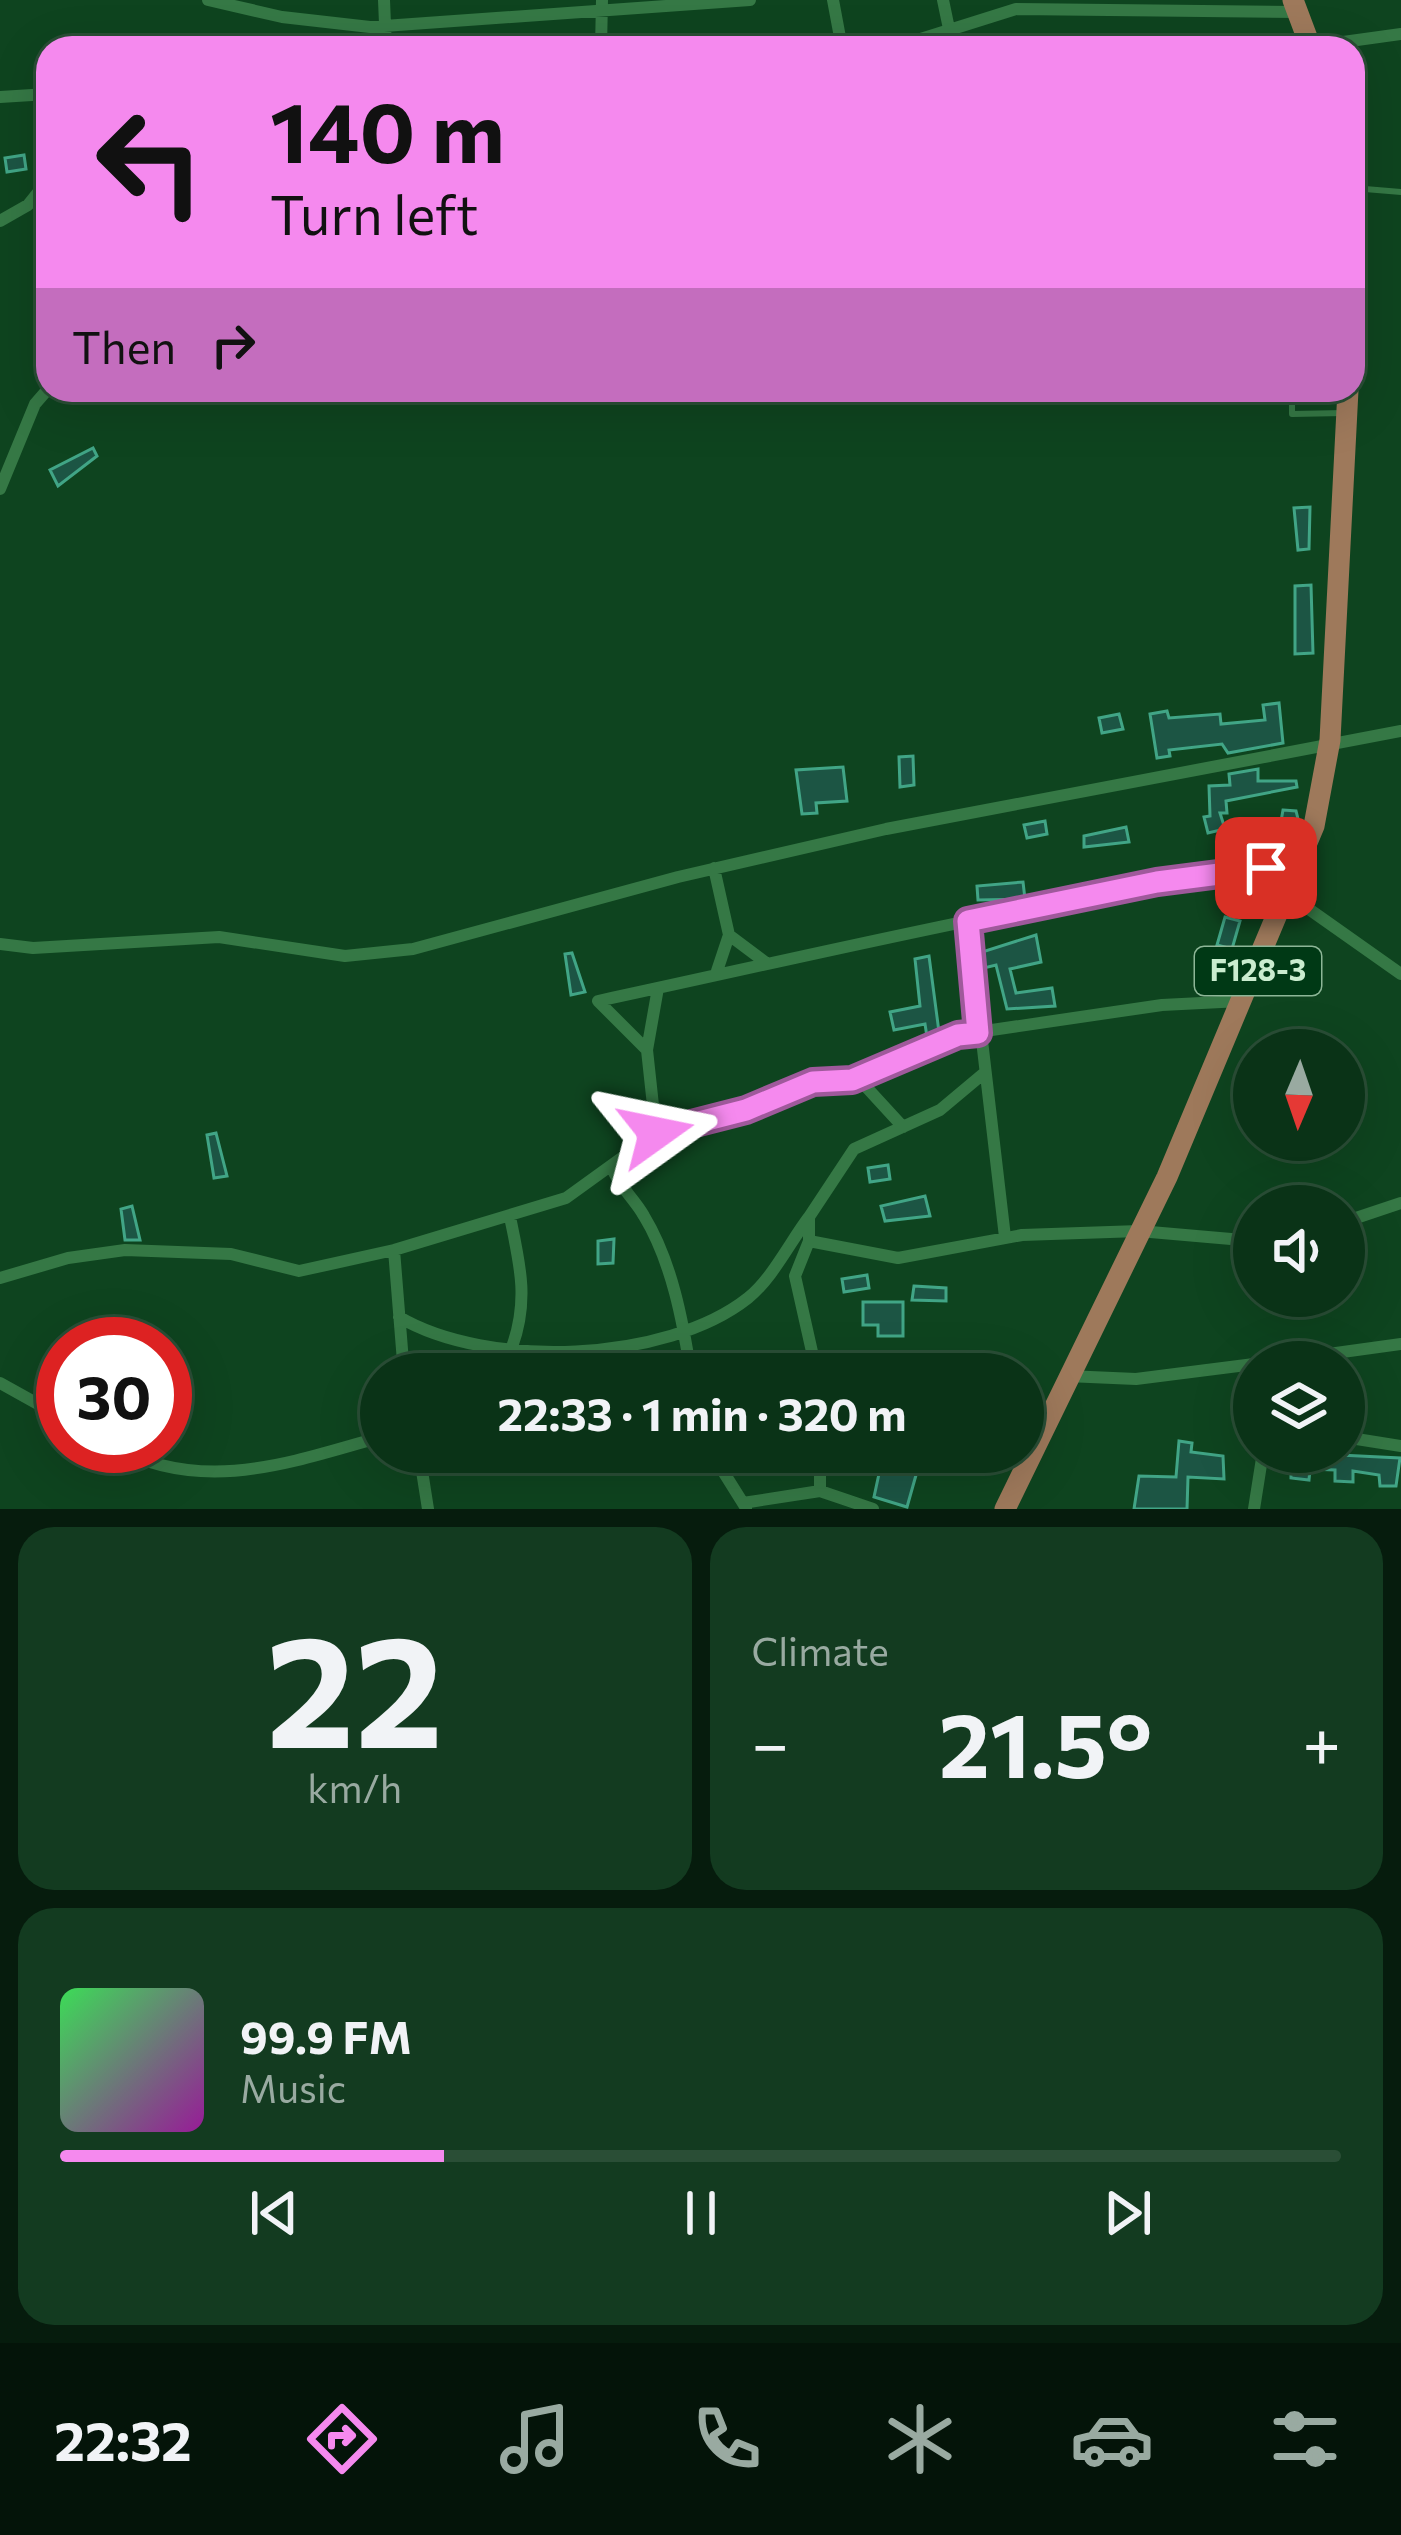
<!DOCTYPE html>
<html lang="en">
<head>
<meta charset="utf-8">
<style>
	:root { --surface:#0a3317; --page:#133b20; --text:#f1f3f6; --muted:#99aaa1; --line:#2a4e36; --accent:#f589ee }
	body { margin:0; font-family:Commissioner,sans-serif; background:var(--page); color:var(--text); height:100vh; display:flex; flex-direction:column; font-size:45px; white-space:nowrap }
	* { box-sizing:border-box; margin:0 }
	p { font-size:39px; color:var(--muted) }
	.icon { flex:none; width:66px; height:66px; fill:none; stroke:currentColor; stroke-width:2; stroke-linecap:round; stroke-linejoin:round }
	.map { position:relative; height:1509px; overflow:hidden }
	.drawer { display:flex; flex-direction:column; gap:18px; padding:18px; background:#061c0d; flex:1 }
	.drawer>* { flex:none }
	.banner { position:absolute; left:36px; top:36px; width:1329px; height:366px; border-radius:36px; box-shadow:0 12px 48px #0002,0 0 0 3px var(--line); background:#f589ee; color:#111; overflow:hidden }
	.needle { width:78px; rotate:182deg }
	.buttons { position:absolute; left:1233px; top:1029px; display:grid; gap:24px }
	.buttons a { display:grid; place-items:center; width:132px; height:132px; border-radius:50%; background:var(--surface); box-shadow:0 12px 48px #0002,0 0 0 3px var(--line); font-size:60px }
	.speed { position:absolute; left:36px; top:1317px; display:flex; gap:24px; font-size:60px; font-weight:700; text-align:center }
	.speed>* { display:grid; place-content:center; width:156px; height:156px; border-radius:50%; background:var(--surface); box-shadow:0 12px 48px #0002,0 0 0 3px var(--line); line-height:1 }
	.speed .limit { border:18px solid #d22; background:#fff; color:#111 }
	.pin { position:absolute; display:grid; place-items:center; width:102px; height:102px; color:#fff; margin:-51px; border-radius:24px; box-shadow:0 6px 18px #0006 }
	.me { position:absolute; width:132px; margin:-66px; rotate:78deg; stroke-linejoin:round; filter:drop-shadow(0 0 9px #0008) }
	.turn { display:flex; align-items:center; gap:42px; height:252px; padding:0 36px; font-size:54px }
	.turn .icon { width:156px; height:156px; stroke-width:2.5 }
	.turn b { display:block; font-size:84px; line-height:102px }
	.then { display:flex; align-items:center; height:114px; padding:0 36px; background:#0003; gap:24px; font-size:45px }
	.big { font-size:90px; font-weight:700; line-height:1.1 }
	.drawer .card { flex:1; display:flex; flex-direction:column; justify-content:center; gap:18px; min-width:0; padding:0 42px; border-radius:36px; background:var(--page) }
	.drawer .dial { align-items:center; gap:0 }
	.dial b { font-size:156px; line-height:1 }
	.song { display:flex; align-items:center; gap:36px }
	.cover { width:144px; height:144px; border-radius:18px; background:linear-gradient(135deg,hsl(130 70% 55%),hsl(300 70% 35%)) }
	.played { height:12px; border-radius:6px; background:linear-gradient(90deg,var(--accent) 30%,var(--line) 30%) }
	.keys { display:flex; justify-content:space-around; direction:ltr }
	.heat { display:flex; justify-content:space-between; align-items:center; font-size:66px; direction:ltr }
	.drawer .tiles { flex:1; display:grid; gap:18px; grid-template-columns:1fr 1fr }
	.card:last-child { grid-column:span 2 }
	.trip { position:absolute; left:360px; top:1353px; width:684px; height:120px; border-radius:60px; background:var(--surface); box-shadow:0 12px 48px #0002,0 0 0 3px var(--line); font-weight:700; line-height:120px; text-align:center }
	.tabs { display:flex; height:192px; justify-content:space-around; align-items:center; background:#041409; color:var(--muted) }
	.tabs .icon { width:84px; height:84px }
	.tabs .active { color:var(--accent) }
	.tabs b { font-size:54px; color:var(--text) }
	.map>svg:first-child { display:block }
	.building { fill:#1c5544; stroke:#41a586; stroke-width:3 }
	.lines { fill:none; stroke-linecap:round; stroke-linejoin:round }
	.service { stroke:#357845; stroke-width:6 }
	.minor { stroke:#357845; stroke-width:12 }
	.primary { stroke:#9e795b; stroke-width:21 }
	.route-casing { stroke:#9f599b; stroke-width:30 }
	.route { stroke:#f589ee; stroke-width:21 }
	.labels { text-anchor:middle; stroke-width:12; stroke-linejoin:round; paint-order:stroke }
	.shield { fill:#003915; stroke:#8db697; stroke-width:3 }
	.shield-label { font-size:30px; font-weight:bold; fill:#caeccf }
</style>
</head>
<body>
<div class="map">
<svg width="1401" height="1509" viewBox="0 0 1401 1509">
	<rect width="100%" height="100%" fill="#0e441f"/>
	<path class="building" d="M24,155L26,169L7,172L5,158Z
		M93,448L97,456L58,486L50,470Z
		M1310,507L1309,549L1298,550L1294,508Z
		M1311,585L1313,653L1295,654V586Z
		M1279,703L1283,743L1228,753L1222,744L1169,750L1170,756L1157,758L1150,714L1167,711L1169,718L1220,714L1221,724L1265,720L1263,705Z
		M1119,714L1123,729L1102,733L1099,718Z
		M913,756L914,785L900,787L899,757Z
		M843,767L847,801L816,803L817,813L802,814L796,770Z
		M1258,769V781H1296L1297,787L1226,801L1227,813H1220L1225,829L1208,833L1204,817L1210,816L1209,786L1230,785L1229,774Z
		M1283,810L1296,811L1299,823L1290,845L1277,844Z
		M1045,821L1047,834L1027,838L1024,825Z
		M1126,827L1129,842L1084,847V836Z
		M1023,882L1025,899L978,900L977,886Z
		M1225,917L1240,921L1232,949L1217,945Z
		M1036,935L1041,962L1010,969L1016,993L1052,988L1055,1006L1007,1009L996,965L984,968L982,952Z
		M572,953L585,992L571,995L565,954Z
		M929,956L939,1032L927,1037L925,1024L894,1030L890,1012L920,1006L915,959Z
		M216,1133L227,1176L214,1178L207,1135Z
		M888,1165L890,1179L870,1182L868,1168Z
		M925,1196L930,1216L885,1221L881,1206Z
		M132,1206L140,1240H125L121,1209Z
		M614,1239L613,1263L598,1264V1241Z
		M867,1275L869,1288L844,1292L842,1279Z
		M914,1286L946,1288V1301L912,1300Z
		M863,1302H903V1336H878V1325H863Z
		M899,1357V1374H827L826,1365Z
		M1179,1441L1192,1443L1191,1452L1223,1456L1224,1479L1188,1477L1187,1509H1134L1139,1476L1176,1477Z
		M1278,1452L1400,1458L1396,1486H1380L1379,1475L1353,1471V1482L1335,1481V1470L1310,1469L1309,1480L1291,1478V1468L1277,1466Z
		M882,1460L918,1468L907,1507L874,1497Z"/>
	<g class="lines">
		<path class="service" d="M1353,188L1401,192
			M1292,390V414L1344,413"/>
		<path class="minor" d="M208,0L282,17L370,27L750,0
			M384,0L386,48
			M833,0L842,48
			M943,0L953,48
			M1307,47L1401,34
			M601,48L602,0
			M892,48L1016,9L1298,12
			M0,97L48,94
			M0,221L28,205L48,180
			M0,489L35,404L48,389
			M714,868L729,935L717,971
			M1289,895L1401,974
			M968,921L1005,1237
			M729,935L765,962
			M0,944L33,948L219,937L345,956L413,949L678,877L886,829L1401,731
			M598,1001C831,951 1061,895 1297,864
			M598,1001L647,1050
			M858,1078L903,1127
			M656,1133L647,1050L658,988
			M612,1168C620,1188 634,1198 644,1216C672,1262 683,1322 691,1374
			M510,1217C520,1265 529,1300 512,1347
			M1344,1222L1401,1203
			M809,1241L898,1258L1022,1235L1139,1231L1254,1241
			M394,1250L404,1374
			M0,1278L68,1258L125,1250L231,1254L299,1271L394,1250L566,1198L656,1133L746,1110L813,1082L852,1080L958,1035L1162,1005L1241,1001
			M399,1317C487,1369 666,1363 748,1298C772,1279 790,1242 809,1217
			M1270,1362L1401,1344
			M817,1374L795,1276L809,1241V1217L854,1149L940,1110L983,1074
			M1067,1376L1136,1379L1254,1364
			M0,1383L63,1418
			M1344,1437L1401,1446
			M112,1446C202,1495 289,1463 381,1437
			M419,1452L428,1509
			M711,1452L746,1508
			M820,1452V1491L873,1509
			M743,1503L820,1491
			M1254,1509L1263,1452"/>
		<path class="primary" d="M1293,0L1311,48
			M1005,1509L1167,1177L1314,826L1330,740L1348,390"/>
	</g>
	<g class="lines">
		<defs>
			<path id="route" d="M656,1133L746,1110L813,1082L852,1080L958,1035L978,1033L968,921L1157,882L1266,868"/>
		</defs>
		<use href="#route" class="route-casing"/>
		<use href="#route" class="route"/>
	</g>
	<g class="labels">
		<rect class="shield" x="1195" y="947" width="126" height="48" rx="9"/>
		<g class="shield-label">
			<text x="1258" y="981">F128-3</text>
		</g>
	</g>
</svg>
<div class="buttons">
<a><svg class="needle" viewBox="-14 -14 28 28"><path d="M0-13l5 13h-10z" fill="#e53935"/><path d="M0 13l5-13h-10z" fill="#99aaa1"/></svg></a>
<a><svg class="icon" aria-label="sound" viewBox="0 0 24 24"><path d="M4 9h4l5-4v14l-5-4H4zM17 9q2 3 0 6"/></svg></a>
<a><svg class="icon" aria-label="layers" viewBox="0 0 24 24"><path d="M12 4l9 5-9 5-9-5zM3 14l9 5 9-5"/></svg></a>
</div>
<div class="speed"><div class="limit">30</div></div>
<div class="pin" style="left:1266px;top:868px;background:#d93025"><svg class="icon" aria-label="arrive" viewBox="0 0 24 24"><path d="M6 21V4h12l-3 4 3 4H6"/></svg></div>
<svg class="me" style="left:656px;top:1133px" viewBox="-20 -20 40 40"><path d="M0-17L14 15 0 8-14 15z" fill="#f589ee" stroke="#fff" stroke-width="4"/></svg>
<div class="trip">22:33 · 1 min · 320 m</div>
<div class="banner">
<div class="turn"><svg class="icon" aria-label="left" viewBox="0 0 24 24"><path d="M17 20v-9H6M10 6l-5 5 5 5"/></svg><div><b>140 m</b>Turn left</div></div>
<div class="then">Then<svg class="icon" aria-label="right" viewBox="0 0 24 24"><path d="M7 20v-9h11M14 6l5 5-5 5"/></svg></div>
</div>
</div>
<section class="drawer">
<div class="tiles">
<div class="card dial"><b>22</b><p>km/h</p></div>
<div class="card"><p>Climate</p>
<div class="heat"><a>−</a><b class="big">21.5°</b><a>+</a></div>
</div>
<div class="card">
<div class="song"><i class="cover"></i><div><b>99.9 FM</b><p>Music</p></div></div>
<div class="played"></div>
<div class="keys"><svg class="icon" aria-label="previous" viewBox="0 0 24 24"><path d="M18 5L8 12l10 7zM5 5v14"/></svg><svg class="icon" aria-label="pause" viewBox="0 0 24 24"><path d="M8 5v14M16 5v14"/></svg><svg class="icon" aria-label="next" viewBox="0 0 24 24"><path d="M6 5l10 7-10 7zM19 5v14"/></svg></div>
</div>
</div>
</section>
<nav class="tabs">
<b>22:32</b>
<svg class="icon active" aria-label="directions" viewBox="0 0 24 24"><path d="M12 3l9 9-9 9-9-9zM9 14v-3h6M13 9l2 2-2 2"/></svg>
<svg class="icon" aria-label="music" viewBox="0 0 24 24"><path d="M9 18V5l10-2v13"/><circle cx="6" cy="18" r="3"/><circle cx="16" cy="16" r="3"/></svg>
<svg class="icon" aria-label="phone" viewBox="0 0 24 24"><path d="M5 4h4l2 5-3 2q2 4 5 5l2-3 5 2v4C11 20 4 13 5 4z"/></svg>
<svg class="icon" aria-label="climate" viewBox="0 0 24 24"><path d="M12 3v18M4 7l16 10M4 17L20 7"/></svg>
<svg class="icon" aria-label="car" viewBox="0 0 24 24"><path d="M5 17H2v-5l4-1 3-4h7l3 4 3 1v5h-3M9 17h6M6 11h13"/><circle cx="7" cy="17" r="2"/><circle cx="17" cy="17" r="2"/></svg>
<svg class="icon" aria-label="filters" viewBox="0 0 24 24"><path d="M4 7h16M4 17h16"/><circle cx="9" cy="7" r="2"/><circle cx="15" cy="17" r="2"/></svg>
</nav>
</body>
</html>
